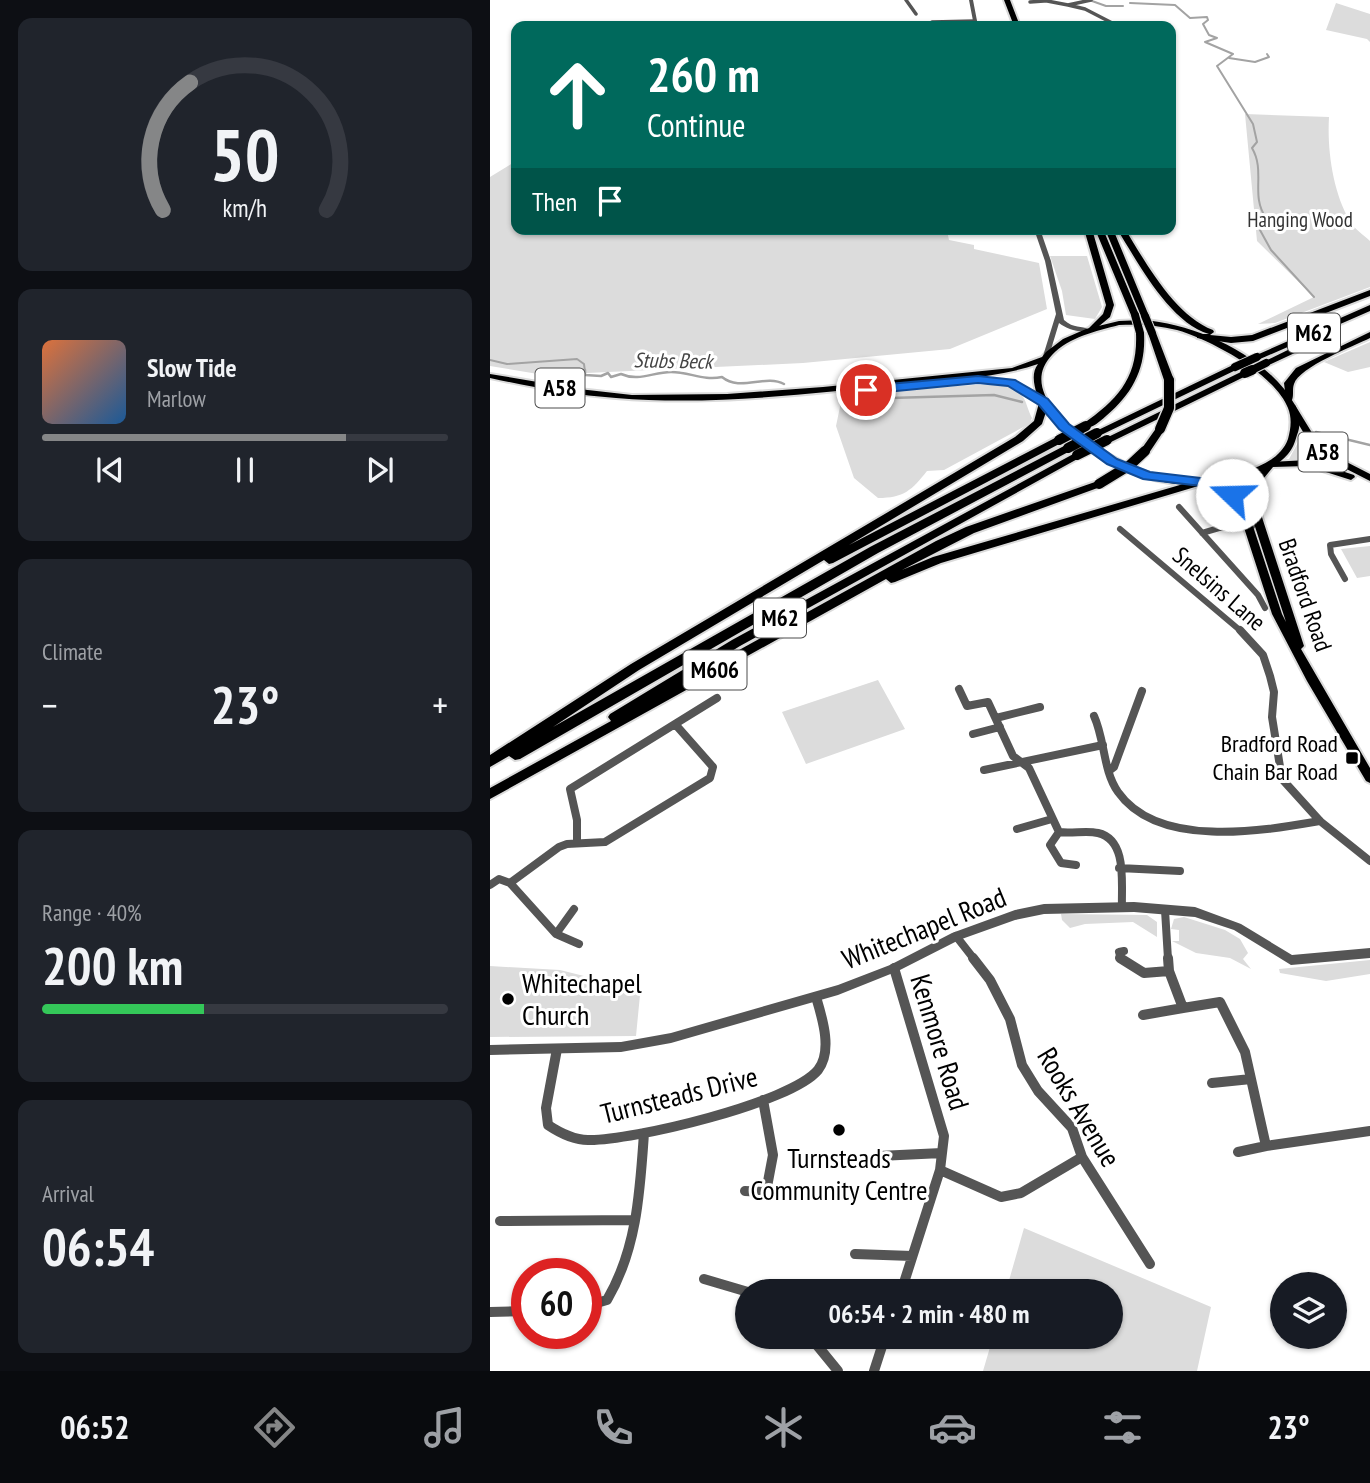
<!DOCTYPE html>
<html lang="en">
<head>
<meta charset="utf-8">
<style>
	:root { --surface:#171b24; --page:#20242c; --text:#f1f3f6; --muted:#9ea1a6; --line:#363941; --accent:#858687 }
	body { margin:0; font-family:"PT Sans Narrow",sans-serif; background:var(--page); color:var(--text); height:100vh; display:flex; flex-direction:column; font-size:26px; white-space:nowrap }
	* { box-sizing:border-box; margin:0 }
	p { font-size:23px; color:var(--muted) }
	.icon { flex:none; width:38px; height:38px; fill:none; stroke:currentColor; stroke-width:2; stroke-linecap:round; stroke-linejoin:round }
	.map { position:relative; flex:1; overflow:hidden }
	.sheet { display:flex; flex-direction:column; gap:18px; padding:18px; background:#0d0f14; width:490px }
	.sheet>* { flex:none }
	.hud { position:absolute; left:21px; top:21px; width:665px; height:214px; border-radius:14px; box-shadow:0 2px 5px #0004; background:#00695c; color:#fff; overflow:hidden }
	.fabs { position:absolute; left:780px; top:1272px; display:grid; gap:14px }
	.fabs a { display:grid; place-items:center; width:77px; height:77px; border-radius:50%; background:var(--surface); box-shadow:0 2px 5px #0004; font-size:35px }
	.speed { position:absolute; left:21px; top:1258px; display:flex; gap:14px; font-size:35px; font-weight:700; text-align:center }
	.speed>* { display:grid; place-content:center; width:91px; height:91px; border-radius:50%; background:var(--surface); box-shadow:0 2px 5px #0004; line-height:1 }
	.speed .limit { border:10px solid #d22; background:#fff; color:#111 }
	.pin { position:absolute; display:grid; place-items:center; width:60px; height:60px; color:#fff; margin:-30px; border:4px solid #fff; border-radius:50%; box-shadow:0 2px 7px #0007 }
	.me { position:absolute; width:77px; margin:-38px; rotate:291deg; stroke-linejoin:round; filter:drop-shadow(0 0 5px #0008) }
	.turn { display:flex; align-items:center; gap:24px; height:147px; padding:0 21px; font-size:32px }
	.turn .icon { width:91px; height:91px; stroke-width:2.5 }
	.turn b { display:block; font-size:49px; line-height:60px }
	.then { display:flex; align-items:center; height:66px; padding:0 21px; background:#0003; gap:14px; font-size:26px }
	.big { font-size:52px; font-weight:700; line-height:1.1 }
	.sheet .widget { flex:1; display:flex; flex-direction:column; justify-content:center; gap:10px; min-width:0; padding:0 24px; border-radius:14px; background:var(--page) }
	.sheet .dial { align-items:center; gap:0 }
	.dial svg { height:182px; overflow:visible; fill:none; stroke:var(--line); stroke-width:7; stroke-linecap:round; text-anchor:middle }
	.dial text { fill:var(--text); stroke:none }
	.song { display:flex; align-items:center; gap:21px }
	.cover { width:84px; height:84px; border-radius:10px; background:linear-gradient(135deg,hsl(20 70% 55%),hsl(210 70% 35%)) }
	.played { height:7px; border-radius:4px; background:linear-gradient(90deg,var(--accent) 75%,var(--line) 75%) }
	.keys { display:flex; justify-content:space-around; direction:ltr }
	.heat { display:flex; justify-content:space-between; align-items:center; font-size:38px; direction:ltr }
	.charge { height:10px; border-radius:5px; background:linear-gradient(90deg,#34c759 40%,var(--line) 0) }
	.trip { position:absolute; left:245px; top:1279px; width:388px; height:70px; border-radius:35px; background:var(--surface); box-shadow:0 2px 5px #0004; font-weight:700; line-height:70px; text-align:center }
	.menu { display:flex; height:112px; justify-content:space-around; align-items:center; background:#090b0e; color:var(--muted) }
	.menu .icon { width:49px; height:49px }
	.menu .on { color:var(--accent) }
	.menu b { font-size:32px; color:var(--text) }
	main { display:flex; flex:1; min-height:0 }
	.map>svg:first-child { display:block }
	.green { fill:#dcdcdc }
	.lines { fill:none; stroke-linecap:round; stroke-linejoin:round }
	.stream-far1 { stroke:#a3a3a3; stroke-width:2 }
	.stream { stroke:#a3a3a3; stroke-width:2.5 }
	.primary-casing { stroke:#dbdbdb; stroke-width:4 }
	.trunk-casing { stroke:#dbdbdb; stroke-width:4 }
	.motorway-casing { stroke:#dbdbdb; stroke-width:4 }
	.minor-far3 { stroke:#555; stroke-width:3.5 }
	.minor-far2 { stroke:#555; stroke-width:6 }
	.minor-far1 { stroke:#555; stroke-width:8 }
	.minor { stroke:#555; stroke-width:10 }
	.tertiary { fill:#555; fill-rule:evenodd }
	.primary { fill:#000; fill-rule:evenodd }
	.trunk { fill:#000; fill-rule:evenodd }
	.motorway { fill:#000; fill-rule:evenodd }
	.motorway-bridge-far1-casing { stroke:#dbdbdb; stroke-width:10; stroke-linecap:butt }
	.motorway-bridge-casing { stroke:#dbdbdb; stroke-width:13; stroke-linecap:butt }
	.motorway-bridge-far1 { stroke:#000; stroke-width:8 }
	.motorway-bridge { stroke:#000; stroke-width:10 }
	.route { fill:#1a73e8; stroke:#114b97; stroke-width:2 }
	.poi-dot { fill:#000; stroke:#fff; stroke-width:2.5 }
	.labels { text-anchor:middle; stroke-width:6; stroke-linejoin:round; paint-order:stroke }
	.far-park-label { font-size:21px; fill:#333; stroke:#fff }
	.far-water-label { font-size:21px; font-style:italic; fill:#444; stroke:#fff }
	.shield { fill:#fff; stroke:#4c4c4c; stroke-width:2 }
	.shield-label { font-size:23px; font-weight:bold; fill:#000 }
	.street-label { font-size:24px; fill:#000; stroke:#fff }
	.poi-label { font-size:24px; fill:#000; stroke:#fff; text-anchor:end }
	.near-street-label { font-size:28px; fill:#000; stroke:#fff }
	.near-poi-label { font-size:28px; fill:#000; stroke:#fff; text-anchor:start }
</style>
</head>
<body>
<main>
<section class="sheet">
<div class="widget dial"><svg viewBox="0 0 100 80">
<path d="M14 69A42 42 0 1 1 86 69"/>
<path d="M14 69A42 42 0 0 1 26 13" stroke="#858687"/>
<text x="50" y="56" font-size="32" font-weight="700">50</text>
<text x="50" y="72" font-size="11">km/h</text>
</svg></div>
<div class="widget">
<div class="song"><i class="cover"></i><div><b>Slow Tide</b><p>Marlow</p></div></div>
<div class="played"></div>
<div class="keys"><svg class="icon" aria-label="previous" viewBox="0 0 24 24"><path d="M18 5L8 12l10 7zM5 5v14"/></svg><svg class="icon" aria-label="pause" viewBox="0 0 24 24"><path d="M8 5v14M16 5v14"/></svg><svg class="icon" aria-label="next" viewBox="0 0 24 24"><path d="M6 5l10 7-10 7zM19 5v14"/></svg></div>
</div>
<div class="widget"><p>Climate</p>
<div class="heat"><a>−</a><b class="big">23°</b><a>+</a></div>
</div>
<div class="widget"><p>Range · 40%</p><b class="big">200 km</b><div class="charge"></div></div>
<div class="widget"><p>Arrival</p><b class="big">06:54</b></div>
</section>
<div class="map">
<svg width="880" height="1371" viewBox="0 0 880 1371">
	<rect width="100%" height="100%" fill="#fff"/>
	<path class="green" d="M846,3L880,14V42L877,39L836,30Z
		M755,114L839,117C837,150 843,193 860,221C864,229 874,235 880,241V287L785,323L768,324L824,297L767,241Z
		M26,161V229L457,231L459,240L484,245V249L549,263L557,309L460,349L313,363L54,375L0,366V177Z
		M560,256H597L612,307L605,319L576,315L572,291Z
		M880,342V367L858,372L834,362Z
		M484,385C498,385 525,382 533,397C537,403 538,411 542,418L539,424L454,470L437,471C422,490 414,498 388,498L364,478L346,426L351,402C393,389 439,388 484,385Z
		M812,435L834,458L846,467L799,459Z
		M880,546V576L867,578L851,549Z
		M388,680L415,729L316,764L292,712Z
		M571,914L657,915L667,922V937L643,922L595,924L580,928L572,920Z
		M694,917L735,930L750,939L758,953L753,959L761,969L740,958L706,953L682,941H689V930L681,929L684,919Z
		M880,960V974L836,981L790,973L789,969Z
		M0,966L70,970L110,980L150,995L146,1036L0,1037Z
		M534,1228L721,1307L707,1371H493L503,1337H621V1292L516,1291Z"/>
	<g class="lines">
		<path class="stream-far1" d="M602,1L616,6H633
			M640,3L685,5L700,18L717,17L718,20L713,24L719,35L727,38L715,42L743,54L727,66L763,124L767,142L762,148C776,172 760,195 776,218L765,221L781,250L824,297
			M739,58L765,62L779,57L777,54
			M0,360L17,364L87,359L94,364L95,372"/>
		<path class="stream" d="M95,370V375L111,376L118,373L121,377L131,374C149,382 163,372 181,372C200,372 213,381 232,377C250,392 275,374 294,384
			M366,399L504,395L532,402
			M826,432L880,445"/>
		<defs>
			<path id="primary" d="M802,404L805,405L827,441L841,454L880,474V481L835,458L821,445L798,407Z
				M818,460L864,475L865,477L861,480L817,466L783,467L769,484L768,505L814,646L811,649L880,768V783L876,781L817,681L782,614L746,503L735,494L710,482L714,479L741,490L755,502L792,614L796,622L758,505L761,484L779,462Z"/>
			<path id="trunk" d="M653,320C706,324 778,356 805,405C810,414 811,426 807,435C805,442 803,448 798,454C779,477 734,486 705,485C653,485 605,461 568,425C562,419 558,410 551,404C545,399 527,388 519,386C510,382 498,383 488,381L484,379L488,377L524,381L547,395C544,385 541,373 548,364C505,379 457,379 412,384C317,394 221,406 126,398C83,395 42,387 0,378V374L89,389L142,395L237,394L333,387L522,368L552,357L556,352L573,339L596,329L629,321ZM629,325C649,324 668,325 687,330C721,340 785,374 798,408C802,418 801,428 798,439C791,458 772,466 753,472C724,482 693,482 664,474C627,465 517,402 562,355C579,337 606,331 629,325Z"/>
			<path id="motorway" d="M514,0H520L530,26H524Z
				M594,229H602L624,305L620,317L602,332L598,329L613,314L616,305Z
				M605,229H613L649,315L648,317L641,315Z
				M615,229H623L659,316L658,318L651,316Z
				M627,229H635C656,263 685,316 723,330L724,332L720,335L741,337L762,335L880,290V296L763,341L741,343L707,338V334H719C679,322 649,264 627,229Z
				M880,305V311L770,359H764L762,357Z
				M650,330L654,333C656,368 643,393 616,416C609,422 602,429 593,428V424C628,399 648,378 646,333Z
				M662,330L666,333L684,380L682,382H676L674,380L658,333Z
				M880,332V338C864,346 809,367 804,384C802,389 804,395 802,400H796L794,383L806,368Z
				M806,346L809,347V351L779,365L776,366L771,363Z
				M745,364L748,365V369L611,435H603L602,433Z
				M755,370L758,371V375L621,442H613L612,440Z
				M554,400L559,403L552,424L533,441L359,545L565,438H573V442L343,563L339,564L334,560L149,670L63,727L380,547L574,446H582V450L388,553L30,759L25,760L19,756L0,767V755L141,664L525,437L544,421L549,403Z
				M670,426L675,429L659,453H651L650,451L667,427Z
				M587,452L592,455L591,457L250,646L193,681L446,541L476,527L605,482H613L614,484L613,486L484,533L412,570L443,557L707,480L711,479L716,482L715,484L451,563L405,582L401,583L396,579L0,799V788L121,721L118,717L120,714L242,640Z"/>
		</defs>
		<use href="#primary" class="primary-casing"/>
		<use href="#trunk" class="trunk-casing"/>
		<use href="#motorway" class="motorway-casing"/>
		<path class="minor-far3" d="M416,0L426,14
			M552,0L578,5L601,0
			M540,2L554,1
			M578,5L595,9L628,26
			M438,26L442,22L485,21"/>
		<path class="minor-far2" d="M689,507L768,595L775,608
			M630,529L752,632
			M712,533L729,528L762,526
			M855,579L841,554L840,545L880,539"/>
		<path class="minor-far1" d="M750,630L773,655L780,676L784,692L782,717L792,779L830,821L880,861
			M469,689L477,706L498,702L523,756L539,768L569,832C582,834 596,830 608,833C638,840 631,884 632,907
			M604,716C615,740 613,771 628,792C668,849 772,831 830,821
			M506,718L550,707
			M483,734L510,727
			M494,770L613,745
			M620,770L624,767L652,691
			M527,829L562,819
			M569,832L560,845L571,863L586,865
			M87,843V820L80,789L227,698
			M629,868L690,871
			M20,883L66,934L89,944
			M0,885L9,879L20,883L69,847L77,844L115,842L220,778L223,767L185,724
			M675,910L678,959
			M66,934L84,909
			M466,936L484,959
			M631,959L629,952L634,951"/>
		<path class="minor" d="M483,958L500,980L520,1019L532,1065L548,1091L582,1128L592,1157L660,1264
			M630,958L654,973L679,971
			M678,958L679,971L693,1008L730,1002L755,1052L776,1146L880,1131
			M404,968L454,1136L450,1170L411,1292
			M653,1015L693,1008
			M67,1049L56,1108L58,1125C70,1133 83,1140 98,1140C141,1141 301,1103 328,1070C343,1051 332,1017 326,997
			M722,1083L761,1079
			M273,1100L283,1155L276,1192
			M748,1152L776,1146
			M389,1156L452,1153
			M450,1170L511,1197L531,1193L592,1157
			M255,1191L294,1193
			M10,1221L144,1220
			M365,1254L422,1256
			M214,1279L258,1292
			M414,1284L433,1292
			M96,1306L117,1300C147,1249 150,1191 154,1133
			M0,1312L37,1311
			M325,1337L326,1344L348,1371
			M384,1371L395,1337"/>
		<path class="tertiary" d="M479,0H483L488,26H484Z
			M544,229H550L561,261L574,320C584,329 591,325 600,330C591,334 577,329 569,323L559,356L556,358L553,356L566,314L555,261Z
			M644,902L705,907L751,924L802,955L880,948V958L801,965L744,930L705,917L644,912L554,914L525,920L469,940L408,971L348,995L181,1043L131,1052L0,1055V1045L131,1042L181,1033L348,985L400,965L462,933L525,910L554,904Z"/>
		<use href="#primary" class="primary"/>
		<use href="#trunk" class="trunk"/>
		<use href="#motorway" class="motorway"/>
		<defs>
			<path id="motorway-bridge-far1" d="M645,315L650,333
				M655,316L662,333
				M745,367L767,357
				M758,372L776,363"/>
			<path id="motorway-bridge" d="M755,373L762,370
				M670,429L679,408V380
				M569,440L596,426
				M578,448L607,433
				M587,455L617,440
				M609,484L640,465L655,451"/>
		</defs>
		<use href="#motorway-bridge-far1" class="motorway-bridge-far1-casing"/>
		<use href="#motorway-bridge" class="motorway-bridge-casing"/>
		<use href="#motorway-bridge-far1" class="motorway-bridge-far1"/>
		<use href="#motorway-bridge" class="motorway-bridge"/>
	</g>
	<path class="route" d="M488,376L525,380L558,399L579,424L627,459L660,472L719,479L749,495L742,499L711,486L653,479L617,464L569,429L549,405L518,386L488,383L376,394L369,390L376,386Z"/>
	<g class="poi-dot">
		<rect x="855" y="751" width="14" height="14" rx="3.5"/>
		<circle cx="18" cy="999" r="7"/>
		<circle cx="349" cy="1130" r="7"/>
	</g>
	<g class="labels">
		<g class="far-park-label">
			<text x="810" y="227">Hanging Wood</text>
		</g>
		<g class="far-water-label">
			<text transform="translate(183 361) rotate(1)" y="7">Stubs Beck</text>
		</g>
		<g class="shield">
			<rect x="798" y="313.5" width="52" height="39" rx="5"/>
			<rect x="45.5" y="368.5" width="49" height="39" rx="5"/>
			<rect x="808.5" y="432.5" width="49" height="39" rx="5"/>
			<rect x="264" y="598.5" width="52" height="39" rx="5"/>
			<rect x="193.5" y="650.5" width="63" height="39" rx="5"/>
		</g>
		<g class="shield-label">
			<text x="824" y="341">M62</text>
			<text x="70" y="396">A58</text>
			<text x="833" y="460">A58</text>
			<text x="290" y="626">M62</text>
			<text x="225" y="678">M606</text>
		</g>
		<g class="street-label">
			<text transform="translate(729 589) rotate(41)" y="8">Snelsins Lane</text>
			<text transform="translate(815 595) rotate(71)" y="8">Bradford Road</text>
		</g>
		<g class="poi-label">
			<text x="848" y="752">Bradford Road<tspan x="848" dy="28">Chain Bar Road</tspan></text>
		</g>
		<g class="near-street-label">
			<text transform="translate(434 928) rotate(-22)" y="10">Whitechapel Road</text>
			<text transform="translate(450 1042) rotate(73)" y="10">Kenmore Road</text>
			<text transform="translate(189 1095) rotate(-14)" y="10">Turnsteads Drive</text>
			<text transform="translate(589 1107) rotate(59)" y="10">Rooks Avenue</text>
		</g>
		<g class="near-poi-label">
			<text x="32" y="993">Whitechapel<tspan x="32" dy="32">Church</tspan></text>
			<text x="349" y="1168" text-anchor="middle">Turnsteads<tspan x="349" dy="32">Community Centre</tspan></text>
		</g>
	</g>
</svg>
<div class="fabs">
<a><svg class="icon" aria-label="layers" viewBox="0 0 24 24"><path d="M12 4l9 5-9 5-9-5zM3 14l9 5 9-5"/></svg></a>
</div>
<div class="speed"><div class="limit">60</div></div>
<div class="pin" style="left:376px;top:390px;background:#d93025"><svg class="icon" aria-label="arrive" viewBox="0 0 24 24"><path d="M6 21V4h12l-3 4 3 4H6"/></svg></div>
<svg class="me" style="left:742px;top:495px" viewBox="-20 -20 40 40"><circle r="19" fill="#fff"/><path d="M0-13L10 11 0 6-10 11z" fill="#1a73e8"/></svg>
<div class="trip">06:54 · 2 min · 480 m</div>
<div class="hud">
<div class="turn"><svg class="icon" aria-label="ahead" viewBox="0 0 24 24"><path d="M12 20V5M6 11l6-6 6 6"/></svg><div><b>260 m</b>Continue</div></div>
<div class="then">Then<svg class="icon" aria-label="arrive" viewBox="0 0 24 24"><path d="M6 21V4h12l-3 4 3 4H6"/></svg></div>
</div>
</div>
</main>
<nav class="menu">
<b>06:52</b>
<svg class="icon on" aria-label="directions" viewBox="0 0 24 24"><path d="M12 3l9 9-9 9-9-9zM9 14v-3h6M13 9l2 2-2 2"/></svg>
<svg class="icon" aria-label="music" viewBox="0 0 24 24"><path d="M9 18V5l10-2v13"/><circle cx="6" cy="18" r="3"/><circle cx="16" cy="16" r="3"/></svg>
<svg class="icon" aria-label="phone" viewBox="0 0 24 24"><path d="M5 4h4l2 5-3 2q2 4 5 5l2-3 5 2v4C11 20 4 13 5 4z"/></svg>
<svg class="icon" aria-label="climate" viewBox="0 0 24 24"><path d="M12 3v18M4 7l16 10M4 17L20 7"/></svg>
<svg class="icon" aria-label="car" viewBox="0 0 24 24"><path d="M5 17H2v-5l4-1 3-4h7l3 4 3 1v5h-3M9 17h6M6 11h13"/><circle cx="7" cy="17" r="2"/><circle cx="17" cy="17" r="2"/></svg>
<svg class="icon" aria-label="filters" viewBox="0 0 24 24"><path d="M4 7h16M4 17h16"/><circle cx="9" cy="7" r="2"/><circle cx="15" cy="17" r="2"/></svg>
<b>23°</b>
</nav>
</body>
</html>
